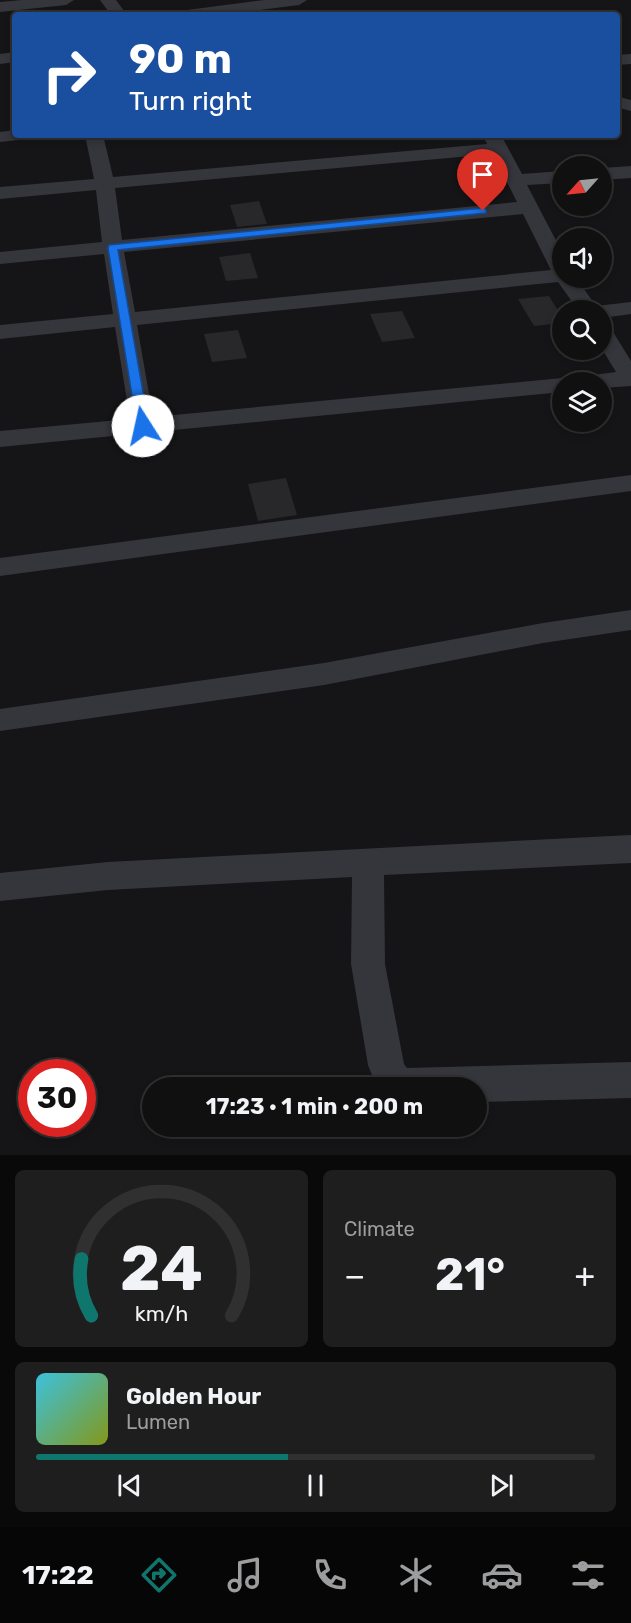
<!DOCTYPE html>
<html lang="en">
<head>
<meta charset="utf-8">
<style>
	:root { --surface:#101011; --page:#1e1e1f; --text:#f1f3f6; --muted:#9c9d9f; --line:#303031; --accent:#0f766e }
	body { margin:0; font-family:Rubik,sans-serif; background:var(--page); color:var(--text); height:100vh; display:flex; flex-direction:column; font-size:22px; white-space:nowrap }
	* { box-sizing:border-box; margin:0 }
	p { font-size:20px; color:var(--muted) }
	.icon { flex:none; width:33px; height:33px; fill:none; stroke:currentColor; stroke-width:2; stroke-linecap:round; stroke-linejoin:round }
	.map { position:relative; height:1155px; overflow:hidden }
	.drawer { display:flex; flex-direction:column; gap:15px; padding:15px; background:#090909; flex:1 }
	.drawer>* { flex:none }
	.top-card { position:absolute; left:12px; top:12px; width:608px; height:126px; border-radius:6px; box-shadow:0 3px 9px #0003,0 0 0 2px var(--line); background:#1a4fa0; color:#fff; overflow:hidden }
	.needle { width:39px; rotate:243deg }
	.buttons { position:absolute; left:552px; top:156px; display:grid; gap:12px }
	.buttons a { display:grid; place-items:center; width:60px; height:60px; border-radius:50%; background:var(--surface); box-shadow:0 3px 9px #0003,0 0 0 2px var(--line); font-size:30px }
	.speed { position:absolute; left:18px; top:1059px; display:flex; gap:12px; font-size:30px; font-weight:700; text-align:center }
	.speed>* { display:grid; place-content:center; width:78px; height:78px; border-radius:50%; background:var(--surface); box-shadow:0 3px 9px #0003,0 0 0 2px var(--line); line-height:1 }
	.speed .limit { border:9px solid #d22; background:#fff; color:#111 }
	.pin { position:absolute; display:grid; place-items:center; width:51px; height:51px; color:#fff; margin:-62px -26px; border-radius:50% 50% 50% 0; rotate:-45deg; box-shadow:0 0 6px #0007 }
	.pin .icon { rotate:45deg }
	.me { position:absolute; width:66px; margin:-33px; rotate:350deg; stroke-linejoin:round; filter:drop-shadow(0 0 4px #0008) }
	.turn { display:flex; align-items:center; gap:21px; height:126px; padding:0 18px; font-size:27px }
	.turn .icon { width:78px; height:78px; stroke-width:2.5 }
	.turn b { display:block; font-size:42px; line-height:51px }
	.big { font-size:45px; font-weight:700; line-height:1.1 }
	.drawer .card { flex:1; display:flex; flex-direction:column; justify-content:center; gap:9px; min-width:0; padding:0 21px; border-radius:9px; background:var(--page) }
	.drawer .dial { align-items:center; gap:0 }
	.dial svg { height:156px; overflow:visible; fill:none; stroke:var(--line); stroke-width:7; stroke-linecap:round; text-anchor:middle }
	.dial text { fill:var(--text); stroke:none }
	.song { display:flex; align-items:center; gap:18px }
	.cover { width:72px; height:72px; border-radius:9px; background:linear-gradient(135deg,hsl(190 70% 55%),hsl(70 70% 35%)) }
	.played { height:6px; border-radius:3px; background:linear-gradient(90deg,var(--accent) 45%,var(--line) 45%) }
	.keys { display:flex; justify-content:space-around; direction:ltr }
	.heat { display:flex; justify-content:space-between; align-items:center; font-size:33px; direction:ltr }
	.drawer .tiles { flex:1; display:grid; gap:15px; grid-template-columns:1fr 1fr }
	.card:last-child { grid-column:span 2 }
	.trip { position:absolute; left:142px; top:1077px; width:345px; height:60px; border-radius:30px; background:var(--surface); box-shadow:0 3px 9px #0003,0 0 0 2px var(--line); font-weight:700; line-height:60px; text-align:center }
	.dock { display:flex; height:96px; justify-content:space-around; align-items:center; background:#060607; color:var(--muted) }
	.dock .icon { width:42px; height:42px }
	.dock .on { color:var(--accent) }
	.dock b { font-size:27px; color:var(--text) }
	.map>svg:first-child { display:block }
	.building { fill:#28282b }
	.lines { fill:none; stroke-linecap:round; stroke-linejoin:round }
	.street { fill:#35363c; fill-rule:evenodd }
	.route { fill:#1a73e8; stroke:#114b97; stroke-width:1.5 }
</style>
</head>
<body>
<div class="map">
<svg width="631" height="1155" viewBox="0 0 631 1155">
	<rect width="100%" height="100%" fill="#151517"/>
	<path class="building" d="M259,201L267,224L237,227L230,205Z
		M250,253L258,278L226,281L219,257Z
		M549,296L562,317V323L534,326L518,299Z
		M402,311L415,338L382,342L370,314Z
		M238,330L247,358L212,362L204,334Z
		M286,478L297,515L258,521L248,484Z"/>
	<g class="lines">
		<path class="street" d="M22,0H74L66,5L0,12V2Z
			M100,0H116L127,15H111Z
			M264,0H307L299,5L222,15H179L187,10Z
			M15,52V62L0,64V54Z
			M631,54V64L616,65V55Z
			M616,96L631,100V111L616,107Z
			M15,130V135H30L27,139L0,142V132Z
			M85,135H103L113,177L487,144L483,135H501L522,174L562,171V183L527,185L562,252V278H576L596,306L631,302V314L602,318V310H578L558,282L137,325L153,417L562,378L572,382H562V392L0,447V431L130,419L115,327L0,339V325L113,314L104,254L0,264V252L102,242L96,190L0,199V187L94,179ZM493,154L517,202L122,240L115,188ZM523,214L551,270L135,312L124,252Z
			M631,166V178L602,180V168Z
			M602,325L610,327L631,361V386L602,388V382H574L578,377L616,372L602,349Z
			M631,475V491L0,576V558Z
			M631,610V630L543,643L324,685L0,731V709L324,663L543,623Z
			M631,835V863L384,875L385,964L404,1064L407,1068L631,1062V1098L477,1102V1088H377L368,1065L351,964L352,877L108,890L0,901V873L108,862Z"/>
	</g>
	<path class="route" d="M483,208L486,209V213L118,250L149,426L143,429L137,426L108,248L109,245Z"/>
</svg>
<div class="buttons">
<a><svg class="needle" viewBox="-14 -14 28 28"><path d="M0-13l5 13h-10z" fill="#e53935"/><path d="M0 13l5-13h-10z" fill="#9c9d9f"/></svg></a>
<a><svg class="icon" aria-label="sound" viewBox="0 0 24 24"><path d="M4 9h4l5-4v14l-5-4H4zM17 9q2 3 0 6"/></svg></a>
<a><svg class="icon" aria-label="search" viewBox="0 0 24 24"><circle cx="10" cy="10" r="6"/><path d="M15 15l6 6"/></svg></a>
<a><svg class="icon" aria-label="layers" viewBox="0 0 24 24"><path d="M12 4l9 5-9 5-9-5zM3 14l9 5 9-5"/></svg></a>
</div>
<div class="speed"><div class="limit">30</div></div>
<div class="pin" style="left:483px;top:211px;background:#d93025"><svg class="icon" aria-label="arrive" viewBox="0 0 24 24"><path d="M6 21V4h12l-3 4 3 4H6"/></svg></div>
<svg class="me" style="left:143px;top:426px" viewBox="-20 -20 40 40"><circle r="19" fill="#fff"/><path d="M0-13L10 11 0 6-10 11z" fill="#1a73e8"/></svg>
<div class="trip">17:23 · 1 min · 200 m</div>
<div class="top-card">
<div class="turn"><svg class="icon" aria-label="right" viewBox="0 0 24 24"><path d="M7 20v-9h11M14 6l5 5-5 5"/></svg><div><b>90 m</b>Turn right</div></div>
</div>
</div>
<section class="drawer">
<div class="tiles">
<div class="card dial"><svg viewBox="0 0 100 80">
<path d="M14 69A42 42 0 1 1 86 69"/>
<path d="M14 69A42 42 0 0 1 9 40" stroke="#0f766e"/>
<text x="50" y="56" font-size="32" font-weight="700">24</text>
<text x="50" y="72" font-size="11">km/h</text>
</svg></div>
<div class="card"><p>Climate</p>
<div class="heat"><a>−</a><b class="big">21°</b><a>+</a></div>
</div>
<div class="card">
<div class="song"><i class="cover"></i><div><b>Golden Hour</b><p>Lumen</p></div></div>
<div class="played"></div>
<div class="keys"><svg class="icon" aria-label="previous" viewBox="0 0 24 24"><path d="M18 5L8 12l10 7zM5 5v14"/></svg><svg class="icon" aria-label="pause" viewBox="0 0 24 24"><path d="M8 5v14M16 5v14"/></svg><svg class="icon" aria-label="next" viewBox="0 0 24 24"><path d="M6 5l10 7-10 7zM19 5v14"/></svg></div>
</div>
</div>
</section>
<nav class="dock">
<b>17:22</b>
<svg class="icon on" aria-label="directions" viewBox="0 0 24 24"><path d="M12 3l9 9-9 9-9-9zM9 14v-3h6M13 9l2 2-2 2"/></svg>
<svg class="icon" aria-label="music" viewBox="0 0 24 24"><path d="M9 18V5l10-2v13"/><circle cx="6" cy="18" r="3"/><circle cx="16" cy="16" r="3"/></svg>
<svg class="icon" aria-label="phone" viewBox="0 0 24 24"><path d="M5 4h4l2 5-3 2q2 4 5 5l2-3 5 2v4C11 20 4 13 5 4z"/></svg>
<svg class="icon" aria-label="climate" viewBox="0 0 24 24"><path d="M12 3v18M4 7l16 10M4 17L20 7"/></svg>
<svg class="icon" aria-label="car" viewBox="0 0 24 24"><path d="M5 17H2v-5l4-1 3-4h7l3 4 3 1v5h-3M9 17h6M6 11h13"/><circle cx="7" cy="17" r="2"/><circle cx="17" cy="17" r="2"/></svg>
<svg class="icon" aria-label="filters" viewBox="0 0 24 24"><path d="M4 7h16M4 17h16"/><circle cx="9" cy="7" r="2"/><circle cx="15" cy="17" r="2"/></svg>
</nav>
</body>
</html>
